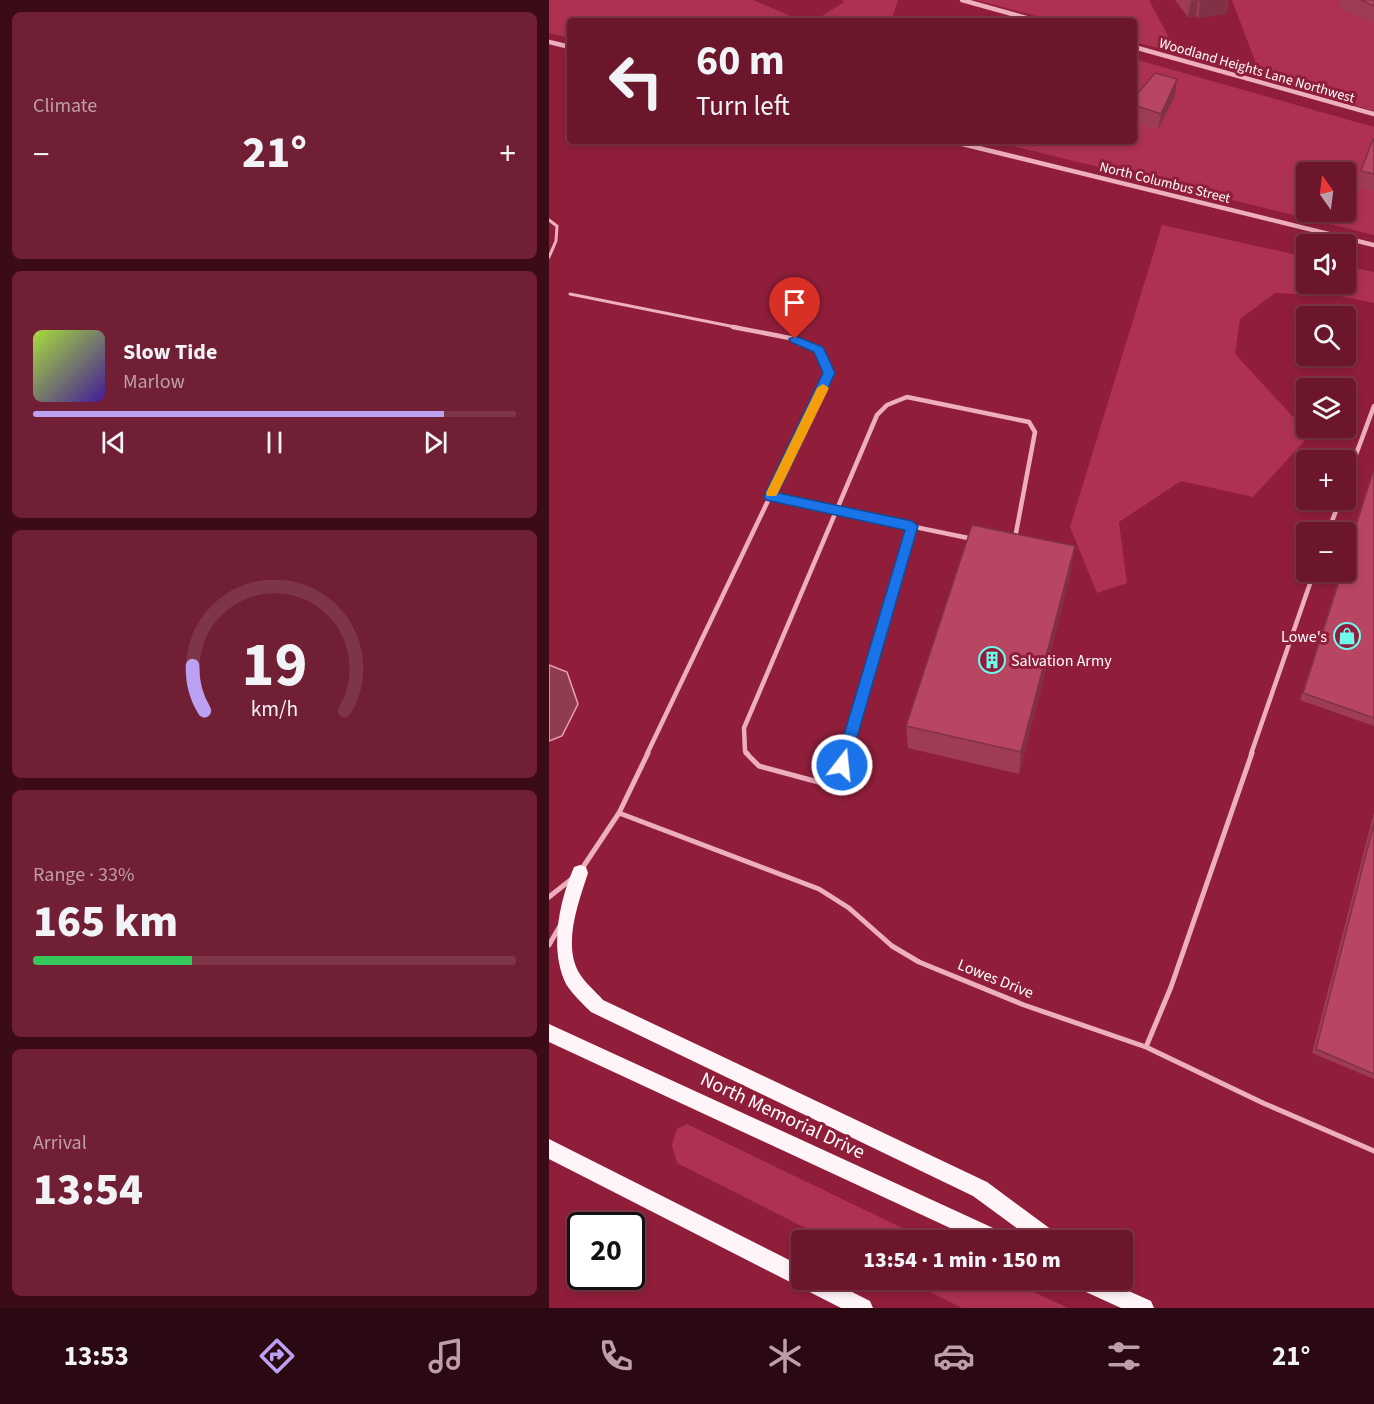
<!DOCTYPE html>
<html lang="en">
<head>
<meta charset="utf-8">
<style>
	:root { --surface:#6c162c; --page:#711f34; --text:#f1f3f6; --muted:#be9fa9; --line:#7f3548; --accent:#bca0f2 }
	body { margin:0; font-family:"Source Sans 3",sans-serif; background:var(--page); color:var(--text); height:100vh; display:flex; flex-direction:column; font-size:22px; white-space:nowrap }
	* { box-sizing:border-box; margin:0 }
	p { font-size:20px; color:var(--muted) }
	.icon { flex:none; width:33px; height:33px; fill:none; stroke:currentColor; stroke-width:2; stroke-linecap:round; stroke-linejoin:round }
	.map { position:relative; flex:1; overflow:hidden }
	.side { display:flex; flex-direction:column; gap:12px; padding:12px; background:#3b0c18; width:549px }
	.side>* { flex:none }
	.banner { position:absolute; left:18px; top:18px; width:570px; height:126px; border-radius:6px; box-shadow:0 3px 9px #0003,0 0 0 2px var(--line); background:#6c162c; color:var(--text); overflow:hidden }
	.needle { width:39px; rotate:346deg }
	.fabs { position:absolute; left:747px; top:162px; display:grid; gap:12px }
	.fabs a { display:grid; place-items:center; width:60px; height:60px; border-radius:6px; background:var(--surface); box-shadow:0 3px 9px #0003,0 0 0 2px var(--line); font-size:30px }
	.speed { position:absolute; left:18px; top:1212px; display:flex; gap:12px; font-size:30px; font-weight:700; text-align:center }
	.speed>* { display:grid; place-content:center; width:78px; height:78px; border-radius:50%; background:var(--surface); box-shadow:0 3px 9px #0003,0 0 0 2px var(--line); line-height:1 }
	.speed .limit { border:3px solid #111; border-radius:9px; background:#fff; color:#111 }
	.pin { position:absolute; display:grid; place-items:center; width:51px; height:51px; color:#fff; margin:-62px -26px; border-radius:50% 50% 50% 0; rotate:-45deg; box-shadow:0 0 6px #0007 }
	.pin .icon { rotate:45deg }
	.me { position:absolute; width:66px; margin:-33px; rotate:16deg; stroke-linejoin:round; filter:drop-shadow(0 0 4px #0008) }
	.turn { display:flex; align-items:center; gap:21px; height:126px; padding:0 30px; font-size:27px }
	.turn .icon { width:78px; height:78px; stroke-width:2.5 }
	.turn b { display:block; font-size:42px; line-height:51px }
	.big { font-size:45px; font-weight:800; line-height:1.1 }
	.side .widget { flex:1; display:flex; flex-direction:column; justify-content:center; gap:9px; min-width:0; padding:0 21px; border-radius:9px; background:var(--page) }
	.side .dial { align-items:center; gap:0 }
	.dial svg { height:156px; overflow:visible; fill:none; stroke:var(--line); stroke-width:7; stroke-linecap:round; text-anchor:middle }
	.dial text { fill:var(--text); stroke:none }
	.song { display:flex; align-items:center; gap:18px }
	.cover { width:72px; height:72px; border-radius:9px; background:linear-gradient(135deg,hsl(80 70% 55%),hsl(260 70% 35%)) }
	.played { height:6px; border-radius:3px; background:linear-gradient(90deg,var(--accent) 85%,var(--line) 85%) }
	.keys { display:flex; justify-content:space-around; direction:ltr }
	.heat { display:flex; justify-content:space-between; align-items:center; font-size:33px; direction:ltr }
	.charge { height:9px; border-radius:4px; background:linear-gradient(90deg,#34c759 33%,var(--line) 0) }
	.trip { position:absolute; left:242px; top:1230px; width:342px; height:60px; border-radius:6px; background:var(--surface); box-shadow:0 3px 9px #0003,0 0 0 2px var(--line); font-weight:800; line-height:60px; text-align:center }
	.dock { display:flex; height:96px; justify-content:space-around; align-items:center; background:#2b0912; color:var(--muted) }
	.dock .icon { width:42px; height:42px }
	.dock .current { color:var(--accent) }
	.dock b { font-size:27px; color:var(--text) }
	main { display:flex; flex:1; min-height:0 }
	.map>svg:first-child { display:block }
	.green { fill:#ae3152; fill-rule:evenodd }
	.water { fill:#8f3c50; stroke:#efa1b7; stroke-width:1.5 }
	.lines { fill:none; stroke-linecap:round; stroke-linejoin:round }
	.service-far2 { stroke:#edaebe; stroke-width:3 }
	.service-far1 { stroke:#edaebe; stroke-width:4.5 }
	.service { stroke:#edaebe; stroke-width:5 }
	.minor { stroke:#edaebe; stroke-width:4.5 }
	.primary { fill:#fff4f7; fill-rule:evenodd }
	.wall { fill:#9e3c55 }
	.shaded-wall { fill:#813145 }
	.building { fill:#b84663; stroke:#813145; stroke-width:1.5 }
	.route { fill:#1a73e8; stroke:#114b97; stroke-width:1.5 }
	.slow { fill:#f59e0b }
	.labels { text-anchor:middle; stroke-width:6; stroke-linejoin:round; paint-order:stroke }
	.far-street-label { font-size:14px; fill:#fff; stroke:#901e3a }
	.poi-label { font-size:16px; fill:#fff; stroke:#901e3a; text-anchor:end }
	.street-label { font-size:16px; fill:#fff; stroke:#901e3a }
	.near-street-label { font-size:20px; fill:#fff; stroke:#901e3a }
</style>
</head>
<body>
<main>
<section class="side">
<div class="widget"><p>Climate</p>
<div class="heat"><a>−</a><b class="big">21°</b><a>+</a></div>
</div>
<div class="widget">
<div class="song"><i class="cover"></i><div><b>Slow Tide</b><p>Marlow</p></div></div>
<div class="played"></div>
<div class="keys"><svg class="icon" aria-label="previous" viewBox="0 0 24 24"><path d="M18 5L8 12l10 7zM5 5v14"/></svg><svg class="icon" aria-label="pause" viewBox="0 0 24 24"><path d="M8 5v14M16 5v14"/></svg><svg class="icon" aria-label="next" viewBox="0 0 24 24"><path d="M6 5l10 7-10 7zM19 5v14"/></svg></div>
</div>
<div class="widget dial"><svg viewBox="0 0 100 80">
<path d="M14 69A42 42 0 1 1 86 69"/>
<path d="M14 69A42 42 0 0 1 8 46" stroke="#bca0f2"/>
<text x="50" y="56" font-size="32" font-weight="700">19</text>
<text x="50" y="72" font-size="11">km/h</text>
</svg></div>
<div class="widget"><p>Range · 33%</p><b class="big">165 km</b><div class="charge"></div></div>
<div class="widget"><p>Arrival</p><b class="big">13:54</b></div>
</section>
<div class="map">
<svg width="825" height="1308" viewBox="0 0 825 1308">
	<rect width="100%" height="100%" fill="#901e3a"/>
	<path class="green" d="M0,0H204L253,21H21V38L0,33Z
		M294,0H349L342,21H265L295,2Z
		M427,0H600L628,53L585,42V21H506Z
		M683,0H825V111L712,77Z
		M585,59L825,127V235L444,141H585ZM758,172H796V212H758Z
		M613,225L757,257L758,284H796L797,266L825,272V303L791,296L726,293L691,319L686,354L761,435L704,497L632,481L570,522L578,583L548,593L521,527Z
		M138,1124L378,1240H280L128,1163L123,1145L128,1129Z
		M357,1280H459L519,1308H413Z"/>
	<path class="water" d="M0,665L18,672L29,704L13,736L0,741Z"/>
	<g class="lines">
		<path class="service-far2" d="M0,220L8,226L7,241L0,257
			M21,294L191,328"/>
		<path class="service-far1" d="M796,484L825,406
			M221,497L424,539
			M779,532L791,500
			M98,754L280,373L270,349L246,339L184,327
			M199,754L196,751L195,728L328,415L338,405L358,397L480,422L486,432L466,538
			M296,754L363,526
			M702,754L765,572"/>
		<path class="service" d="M197,753L210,766L273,783L293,765L297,753
			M70,813L270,889L300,908L343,946L370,962L475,1005L597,1047L714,1103L825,1151
			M32,870L70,813L99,753
			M0,897L24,878
			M0,945L11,926
			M597,1047L622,987L703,753"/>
		<path class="minor" d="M413,0L488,21
			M0,42L21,47
			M585,47L825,114
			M401,141L825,245"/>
		<path class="primary" d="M31,865L37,867L39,873C30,901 14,942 29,971C35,982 46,991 54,1000L438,1182L507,1233L510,1240H484L424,1196L42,1012C33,1003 24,995 17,984C0,949 10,902 25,867Z
			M0,1024L455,1233L458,1240H427L0,1042Z
			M0,1139L252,1266V1280H279L321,1301L324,1308H292L0,1159Z
			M523,1280H555L602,1301L605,1308H572L526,1287Z"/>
	</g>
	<path class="wall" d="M626,0H680L677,14L649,18L647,16L639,17Z
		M792,0H825V24L790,8Z
		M626,96L609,130L585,123V98Z
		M825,140V191L806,187L812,171Z
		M824,472L825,473V726L751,700L792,572H796V556L821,480Z
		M522,572L470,774L359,748L357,726Z
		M825,812V1079L763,1053Z"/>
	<path class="shaded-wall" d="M649,0L647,16L639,17L642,1Z
		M665,0H680L677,14L649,18L651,2Z
		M628,79L626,96L609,130L612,114Z
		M526,546L522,572L470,774L472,752Z"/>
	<path class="building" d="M650,0H665L651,2Z
		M812,0H825V6Z
		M606,73L628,79L612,114L585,105V98Z
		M824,139L825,140V174L812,171Z
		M824,472L825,473V718L754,693L793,572H796V560Z
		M423,525L526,546L472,752L357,726Z
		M825,823V1074L767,1049Z"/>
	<path class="route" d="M246,336L274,347L286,373L229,493L363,521L369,526L300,765L293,772L286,765L356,530L217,500L215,496L274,373L265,352L242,342L240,339Z"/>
	<path class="slow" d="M274,384L280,388L229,493L227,496H218L217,493L268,388Z"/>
	<defs>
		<symbol id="shop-ring" viewBox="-11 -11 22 22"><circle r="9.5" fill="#901e3a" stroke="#6dfcee" stroke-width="1.5"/><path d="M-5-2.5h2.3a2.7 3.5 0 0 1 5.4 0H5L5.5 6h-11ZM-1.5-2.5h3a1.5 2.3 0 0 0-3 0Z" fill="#6dfcee"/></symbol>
		<symbol id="building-ring" viewBox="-11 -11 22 22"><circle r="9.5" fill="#901e3a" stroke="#6dfcee" stroke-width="1.5"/><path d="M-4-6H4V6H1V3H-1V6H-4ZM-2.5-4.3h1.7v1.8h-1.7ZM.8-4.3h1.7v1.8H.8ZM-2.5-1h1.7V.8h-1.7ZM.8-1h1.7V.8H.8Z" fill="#6dfcee"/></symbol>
	</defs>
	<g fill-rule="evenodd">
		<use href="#shop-ring" x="783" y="621" width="30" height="30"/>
		<use href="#building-ring" x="428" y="645" width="30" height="30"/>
	</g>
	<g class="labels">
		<g class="far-street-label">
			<text transform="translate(708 70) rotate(16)" y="5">Woodland Heights Lane Northwest</text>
			<text transform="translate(616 182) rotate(14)" y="5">North Columbus Street</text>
		</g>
		<g class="poi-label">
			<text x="778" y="642">Lowe's</text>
			<text x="462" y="666" text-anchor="start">Salvation Army</text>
		</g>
		<g class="street-label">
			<text transform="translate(447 978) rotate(22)" y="6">Lowes Drive</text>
		</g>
		<g class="near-street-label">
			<text transform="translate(234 1115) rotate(25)" y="7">North Memorial Drive</text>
		</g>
	</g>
</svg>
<div class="fabs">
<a><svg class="needle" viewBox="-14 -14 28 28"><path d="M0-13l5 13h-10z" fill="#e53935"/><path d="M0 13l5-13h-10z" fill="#be9fa9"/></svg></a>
<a><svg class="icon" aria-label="sound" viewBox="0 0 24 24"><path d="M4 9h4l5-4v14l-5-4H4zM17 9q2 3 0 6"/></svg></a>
<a><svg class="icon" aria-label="search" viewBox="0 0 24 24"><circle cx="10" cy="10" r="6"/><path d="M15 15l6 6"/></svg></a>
<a><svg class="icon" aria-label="layers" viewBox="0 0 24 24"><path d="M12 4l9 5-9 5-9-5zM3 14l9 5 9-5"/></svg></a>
<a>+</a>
<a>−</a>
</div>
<div class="speed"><div class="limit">20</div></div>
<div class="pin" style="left:246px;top:339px;background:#d93025"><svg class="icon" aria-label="arrive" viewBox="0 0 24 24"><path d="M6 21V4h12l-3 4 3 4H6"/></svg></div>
<svg class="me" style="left:293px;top:765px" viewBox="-20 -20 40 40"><circle r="17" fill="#1a73e8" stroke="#fff" stroke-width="3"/><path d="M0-11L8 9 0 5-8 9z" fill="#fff"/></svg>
<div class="trip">13:54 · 1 min · 150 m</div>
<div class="banner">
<div class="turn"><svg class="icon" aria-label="left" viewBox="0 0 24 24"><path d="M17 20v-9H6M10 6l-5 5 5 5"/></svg><div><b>60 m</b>Turn left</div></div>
</div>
</div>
</main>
<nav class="dock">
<b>13:53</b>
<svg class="icon current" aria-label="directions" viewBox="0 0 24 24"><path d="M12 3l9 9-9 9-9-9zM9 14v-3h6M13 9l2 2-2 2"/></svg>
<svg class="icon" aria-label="music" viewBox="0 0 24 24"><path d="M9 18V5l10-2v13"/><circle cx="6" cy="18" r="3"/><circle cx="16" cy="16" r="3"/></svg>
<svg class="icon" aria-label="phone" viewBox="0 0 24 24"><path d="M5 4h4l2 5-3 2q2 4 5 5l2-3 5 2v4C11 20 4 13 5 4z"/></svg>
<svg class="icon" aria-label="climate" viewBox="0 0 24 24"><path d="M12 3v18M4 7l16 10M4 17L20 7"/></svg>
<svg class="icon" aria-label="car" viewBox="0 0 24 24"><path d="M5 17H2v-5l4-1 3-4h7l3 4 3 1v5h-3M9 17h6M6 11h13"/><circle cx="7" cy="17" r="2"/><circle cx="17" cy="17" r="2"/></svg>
<svg class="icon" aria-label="filters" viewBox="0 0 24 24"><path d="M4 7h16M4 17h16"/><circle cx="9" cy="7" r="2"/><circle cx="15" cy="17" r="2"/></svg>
<b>21°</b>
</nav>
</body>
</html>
